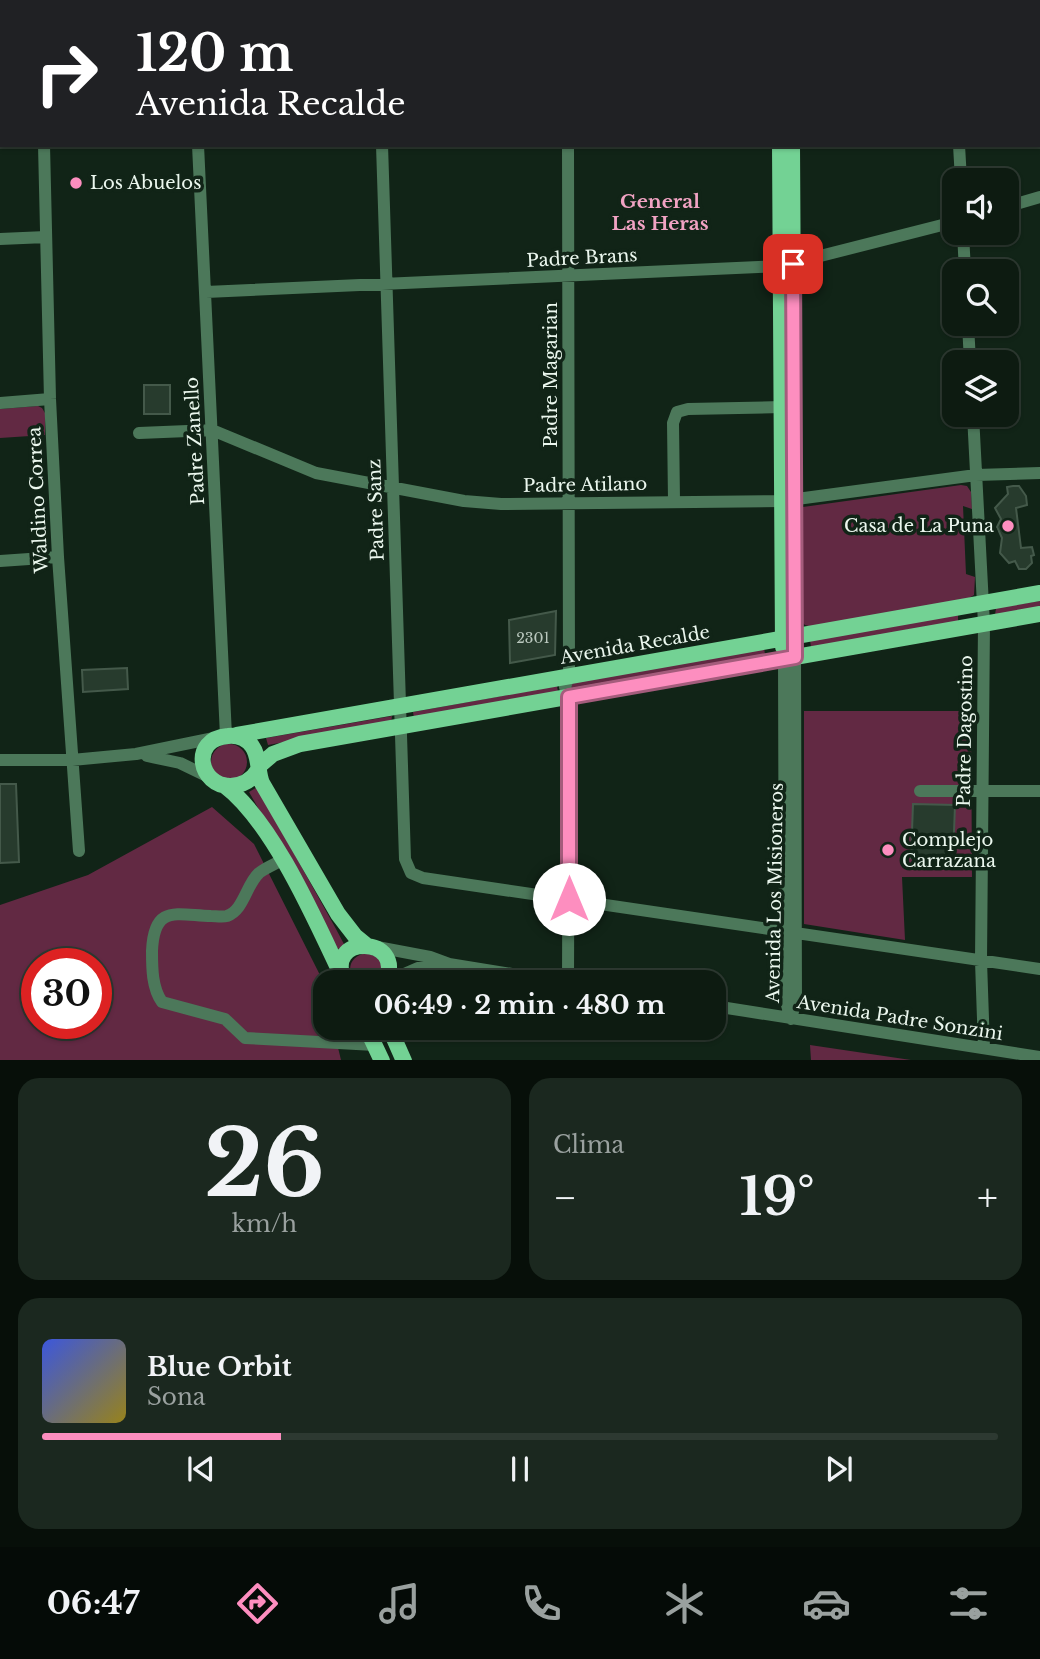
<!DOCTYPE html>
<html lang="es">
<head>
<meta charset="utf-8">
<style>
	:root { --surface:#0d1b11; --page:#1b281f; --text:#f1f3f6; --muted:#9aa19f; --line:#2d3931; --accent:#fd8ebf }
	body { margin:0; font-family:"Libre Baskerville",serif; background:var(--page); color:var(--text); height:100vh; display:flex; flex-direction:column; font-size:26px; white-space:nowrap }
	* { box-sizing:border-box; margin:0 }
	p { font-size:23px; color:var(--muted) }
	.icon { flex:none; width:38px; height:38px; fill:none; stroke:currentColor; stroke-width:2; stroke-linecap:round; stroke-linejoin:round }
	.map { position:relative; height:1060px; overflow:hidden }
	.side { display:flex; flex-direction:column; gap:18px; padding:18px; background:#070f09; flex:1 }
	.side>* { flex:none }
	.hud { position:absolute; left:0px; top:0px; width:1041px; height:147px; box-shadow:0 2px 5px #0004,0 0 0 2px var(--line); background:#202124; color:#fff; overflow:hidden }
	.controls { position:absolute; left:942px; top:168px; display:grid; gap:14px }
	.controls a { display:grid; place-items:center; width:77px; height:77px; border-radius:14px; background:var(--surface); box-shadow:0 2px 5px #0004,0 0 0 2px var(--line); font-size:35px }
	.speed { position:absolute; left:21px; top:948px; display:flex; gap:14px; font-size:35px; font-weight:700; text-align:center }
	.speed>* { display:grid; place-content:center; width:91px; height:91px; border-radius:50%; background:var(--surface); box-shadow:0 2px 5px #0004,0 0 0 2px var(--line); line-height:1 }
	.speed .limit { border:10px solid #d22; background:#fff; color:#111 }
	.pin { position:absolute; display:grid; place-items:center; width:60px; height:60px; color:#fff; margin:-30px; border-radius:14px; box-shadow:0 4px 10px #0006 }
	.me { position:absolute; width:77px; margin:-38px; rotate:0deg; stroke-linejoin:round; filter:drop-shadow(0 0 5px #0008) }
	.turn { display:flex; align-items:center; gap:24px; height:147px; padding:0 21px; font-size:32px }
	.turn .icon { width:91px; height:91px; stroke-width:2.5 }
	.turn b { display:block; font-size:49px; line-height:60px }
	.big { font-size:52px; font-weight:700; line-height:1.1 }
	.side .tile { flex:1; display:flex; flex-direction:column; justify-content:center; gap:10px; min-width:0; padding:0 24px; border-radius:21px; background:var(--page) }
	.side .dial { align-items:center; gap:0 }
	.dial b { font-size:91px; line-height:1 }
	.song { display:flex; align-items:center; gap:21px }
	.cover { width:84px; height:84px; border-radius:10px; background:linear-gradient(135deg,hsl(230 70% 55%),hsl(50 70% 35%)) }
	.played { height:7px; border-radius:4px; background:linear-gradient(90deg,var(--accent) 25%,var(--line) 25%) }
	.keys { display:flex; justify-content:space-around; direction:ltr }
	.heat { display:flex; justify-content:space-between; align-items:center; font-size:38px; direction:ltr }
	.side .tiles { flex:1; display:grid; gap:18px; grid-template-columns:1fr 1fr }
	.tile:last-child { grid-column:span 2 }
	.trip { position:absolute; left:313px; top:970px; width:413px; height:70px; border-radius:21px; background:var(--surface); box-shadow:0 2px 5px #0004,0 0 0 2px var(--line); font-weight:700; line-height:70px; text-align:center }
	.menu { display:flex; height:112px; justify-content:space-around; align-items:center; background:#050b07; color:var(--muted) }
	.menu .icon { width:49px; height:49px }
	.menu .selected { color:var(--accent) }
	.menu b { font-size:32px; color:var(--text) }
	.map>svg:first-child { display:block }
	.green { fill:#622943; fill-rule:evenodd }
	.building { fill:#273b2d; stroke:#44594a; stroke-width:2 }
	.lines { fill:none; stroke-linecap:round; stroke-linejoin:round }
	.minor { stroke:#4c785a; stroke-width:12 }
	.major { stroke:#73d294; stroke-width:16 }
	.route-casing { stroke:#a45c7c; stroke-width:18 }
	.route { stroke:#fd8ebf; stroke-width:12 }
	.poi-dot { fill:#fd8ebf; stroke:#112417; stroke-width:2.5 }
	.labels { text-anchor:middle; stroke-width:7; stroke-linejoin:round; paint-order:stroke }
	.number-label { font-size:14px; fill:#bac8be }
	.poi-label { font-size:18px; fill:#ebf7ee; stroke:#112417; text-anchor:start }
	.street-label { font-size:18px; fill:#ebf7ee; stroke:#112417 }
	.neighbourhood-label { font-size:19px; font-weight:bold; fill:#f1a3c3; stroke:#112417 }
</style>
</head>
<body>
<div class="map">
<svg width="1040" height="1061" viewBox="0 0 1040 1061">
	<rect width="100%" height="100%" fill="#112417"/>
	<path class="green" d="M38,406L42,408L45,413V435L0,438V409Z
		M961,485L967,486L971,492L972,509L963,506L966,574L975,577L974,595L969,598L812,627L805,625L800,620L799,513L803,507Z
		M1040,601V607L995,615L996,608Z
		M958,615V622L811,647L810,640Z
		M764,647L765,655L573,690L570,689L572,683Z
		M557,686L558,692L414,718L413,712Z
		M804,711H971L972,877H902L905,940L804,924Z
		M392,716L391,723L268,745L266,738Z
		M211 762a18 18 0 1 1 36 0a18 18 0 1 1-36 0Z
		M257,787L336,929L345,946L338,949L249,792Z
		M212,807L254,844L324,983L326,1027H333L341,1060H0V905L88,875ZM37,964H96V1024H37Z
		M367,953L377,957L383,966L378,982H355C345,969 351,955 367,953Z
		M810,1045L911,1060H811Z"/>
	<path class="building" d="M144,385H170V414H144Z
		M1013,486H1019L1026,496L1027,505L1016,508L1021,548L1032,547L1034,555L1031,556L1032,563L1026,569H1019L1015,561L1009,563L1000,553L1002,538L997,527L1001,519L995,508L1008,494L1007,487Z
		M556,611L555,655L510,663L509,620Z
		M127,668L128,689L83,692L82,670Z
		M0,784H16L19,862L0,863Z
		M913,804L955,805L953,859L911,858Z"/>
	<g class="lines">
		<path class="minor" d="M40,0V2
			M190,0L191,2
			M373,0V2
			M568,0V2
			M950,0V2
			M44,145L50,399L58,557L79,851
			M198,145L226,736
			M382,145L405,859L411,873L423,878L1040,969
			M959,145L961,180
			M1006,207L1040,197
			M963,233L965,271
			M0,239L46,237
			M206,292L781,266L954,222
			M968,324L970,362
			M0,403L50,399
			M973,415L984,624L981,961L984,1048
			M139,433L212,430L316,473L464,501L501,504L782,501L976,475L1040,473
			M674,501L673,423L677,412L688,409L782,407
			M0,561L58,557
			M784,659L785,999L791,1018
			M147,756L180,763L209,777
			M0,760H72L136,754L214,738
			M920,791H1040
			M282,860C275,864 265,868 259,873C246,885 244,910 227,916C223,917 215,916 211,916C176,915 154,904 152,951C152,968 152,988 162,1002L225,1019L245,1038L375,1045
			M377,947L430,957L449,964L562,982
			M386,982L418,968L445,964
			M568,982L569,697L565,687L569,676L568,145
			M714,1006L1040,1057
			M791,1019L796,1000L795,657"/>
		<path class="major" d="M779,0V2
			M791,0V2
			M780,145L783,647
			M792,145L795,644
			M237,735L1040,593
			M259,766L273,754L300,744L1040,614
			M258,770C252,780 243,785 231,786C199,787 189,739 228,736C238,735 246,738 252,746C260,757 257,771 262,783L338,914L355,936L366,945
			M224,785C272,821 314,917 340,972
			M345,982C321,933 408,935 385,982
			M366,1027L382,1061
			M389,1027L404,1061"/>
	</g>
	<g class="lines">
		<defs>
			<path id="route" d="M569,899V697L795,657L793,264"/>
		</defs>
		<use href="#route" class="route-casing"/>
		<use href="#route" class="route"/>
	</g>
	<g class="poi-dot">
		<circle cx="76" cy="183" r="7"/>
		<circle cx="1008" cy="526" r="7"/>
		<circle cx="888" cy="850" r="7"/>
	</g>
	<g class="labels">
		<g class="number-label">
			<text x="533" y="643">2301</text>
		</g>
		<g class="poi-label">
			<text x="90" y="189">Los Abuelos</text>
			<text x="994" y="532" text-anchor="end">Casa de La Puna</text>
			<text x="902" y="846">Complejo<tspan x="902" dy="21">Carrazana</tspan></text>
		</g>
		<g class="street-label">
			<text transform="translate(582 258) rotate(-3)" y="6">Padre Brans</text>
			<text transform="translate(551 375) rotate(-90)" y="6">Padre Magarian</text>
			<text transform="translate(195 441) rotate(-93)" y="6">Padre Zanello</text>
			<text transform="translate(585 485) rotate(-1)" y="6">Padre Atilano</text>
			<text transform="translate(38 500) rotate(-93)" y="6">Waldino Correa</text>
			<text transform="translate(376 510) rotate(-92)" y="6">Padre Sanz</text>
			<text transform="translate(635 645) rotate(-10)" y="6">Avenida Recalde</text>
			<text transform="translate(965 731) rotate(-89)" y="6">Padre Dagostino</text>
			<text transform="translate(775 893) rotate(-89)" y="6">Avenida Los Misioneros</text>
			<text transform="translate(900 1018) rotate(9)" y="6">Avenida Padre Sonzini</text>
		</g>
		<g class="neighbourhood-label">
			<text x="660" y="208">General<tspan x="660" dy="22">Las Heras</tspan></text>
		</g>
	</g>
</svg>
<div class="controls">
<a><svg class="icon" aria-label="sound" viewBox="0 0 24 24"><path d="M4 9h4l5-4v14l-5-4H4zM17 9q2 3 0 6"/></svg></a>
<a><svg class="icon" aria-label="search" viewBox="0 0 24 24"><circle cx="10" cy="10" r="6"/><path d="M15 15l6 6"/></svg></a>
<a><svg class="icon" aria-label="layers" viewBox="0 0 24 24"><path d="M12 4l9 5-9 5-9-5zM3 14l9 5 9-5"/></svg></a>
</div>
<div class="speed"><div class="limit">30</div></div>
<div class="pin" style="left:793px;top:264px;background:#d93025"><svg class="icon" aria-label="arrive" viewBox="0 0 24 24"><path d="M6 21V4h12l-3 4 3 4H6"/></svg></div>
<svg class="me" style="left:569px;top:899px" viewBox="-20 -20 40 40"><circle r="19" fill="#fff"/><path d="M0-13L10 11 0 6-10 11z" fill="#fd8ebf"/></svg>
<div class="trip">06:49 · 2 min · 480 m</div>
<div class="hud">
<div class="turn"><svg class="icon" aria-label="right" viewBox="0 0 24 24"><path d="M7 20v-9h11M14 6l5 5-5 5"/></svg><div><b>120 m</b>Avenida Recalde</div></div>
</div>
</div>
<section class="side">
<div class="tiles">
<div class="tile dial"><b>26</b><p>km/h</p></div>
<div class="tile"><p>Clima</p>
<div class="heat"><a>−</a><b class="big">19°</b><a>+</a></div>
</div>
<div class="tile">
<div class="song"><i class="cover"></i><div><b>Blue Orbit</b><p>Sona</p></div></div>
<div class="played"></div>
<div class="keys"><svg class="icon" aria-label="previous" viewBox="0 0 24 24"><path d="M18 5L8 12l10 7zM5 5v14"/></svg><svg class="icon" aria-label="pause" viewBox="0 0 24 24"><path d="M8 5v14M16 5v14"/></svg><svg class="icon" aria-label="next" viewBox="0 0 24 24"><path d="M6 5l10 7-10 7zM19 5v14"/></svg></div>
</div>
</div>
</section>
<nav class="menu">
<b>06:47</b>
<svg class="icon selected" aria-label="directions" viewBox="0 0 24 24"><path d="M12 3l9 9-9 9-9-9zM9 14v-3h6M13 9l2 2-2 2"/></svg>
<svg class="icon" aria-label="music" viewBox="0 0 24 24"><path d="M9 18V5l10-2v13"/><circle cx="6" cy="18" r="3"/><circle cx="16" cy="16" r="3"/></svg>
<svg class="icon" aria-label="phone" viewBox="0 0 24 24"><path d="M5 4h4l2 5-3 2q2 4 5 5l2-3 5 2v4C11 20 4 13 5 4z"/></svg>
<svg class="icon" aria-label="climate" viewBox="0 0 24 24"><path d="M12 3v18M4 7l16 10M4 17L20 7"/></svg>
<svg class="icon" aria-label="car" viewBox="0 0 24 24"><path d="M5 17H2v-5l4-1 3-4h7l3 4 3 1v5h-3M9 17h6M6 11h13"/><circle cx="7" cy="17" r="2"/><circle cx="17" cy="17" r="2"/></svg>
<svg class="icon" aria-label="filters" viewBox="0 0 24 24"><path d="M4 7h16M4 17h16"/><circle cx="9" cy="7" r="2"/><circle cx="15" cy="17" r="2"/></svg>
</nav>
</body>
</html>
